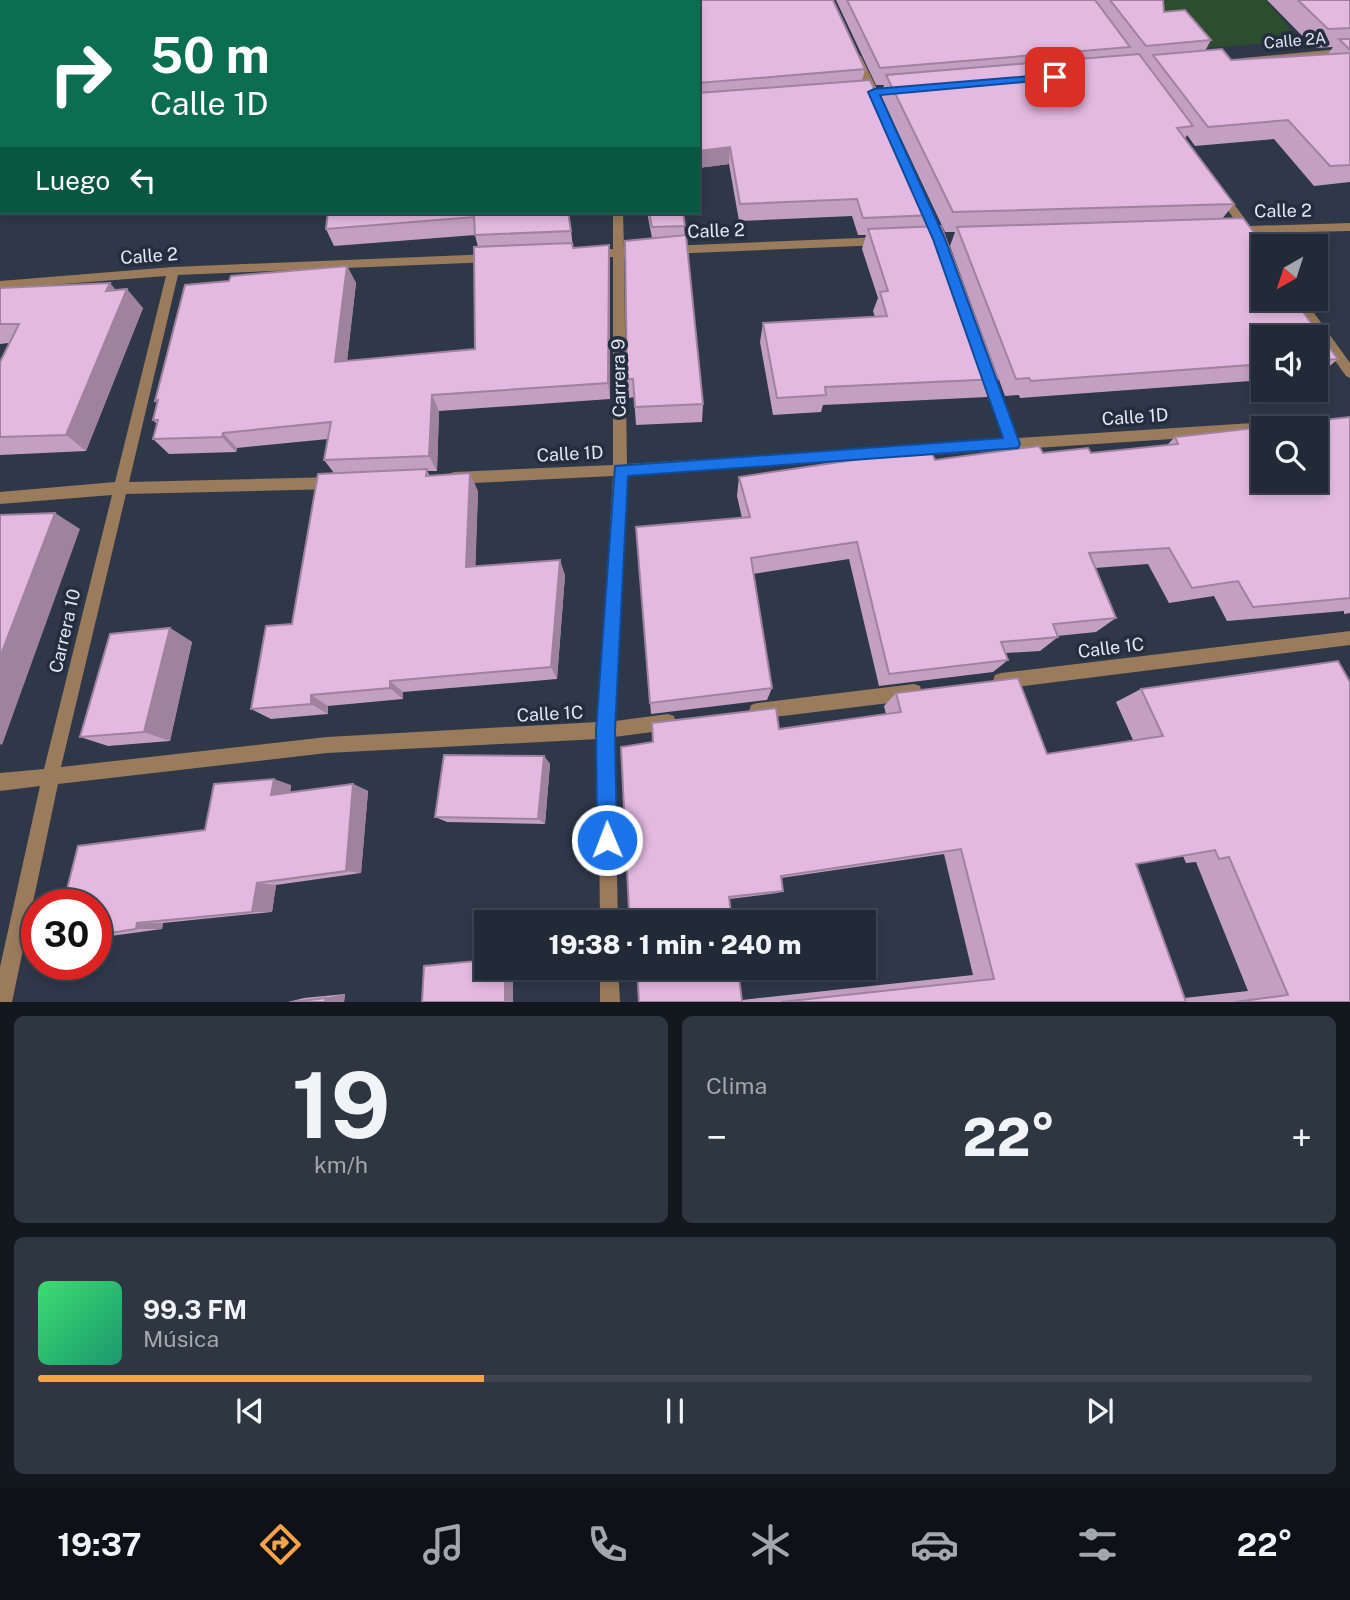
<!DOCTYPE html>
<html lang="es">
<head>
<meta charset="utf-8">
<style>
	:root { --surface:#222a37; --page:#2e3642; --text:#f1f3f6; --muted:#a2a7ad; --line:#3f4652; --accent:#f6a248 }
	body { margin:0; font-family:"Public Sans",sans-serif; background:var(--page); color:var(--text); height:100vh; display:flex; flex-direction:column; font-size:26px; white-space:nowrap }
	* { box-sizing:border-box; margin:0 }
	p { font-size:23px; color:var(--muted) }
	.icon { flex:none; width:38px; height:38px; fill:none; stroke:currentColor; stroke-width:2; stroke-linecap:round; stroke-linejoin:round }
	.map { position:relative; height:1002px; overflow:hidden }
	.details { display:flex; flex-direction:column; gap:14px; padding:14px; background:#13171e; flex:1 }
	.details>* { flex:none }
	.banner { position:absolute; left:0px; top:0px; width:700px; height:214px; box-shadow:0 4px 10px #0003,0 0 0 2px var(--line); background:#0b6e4f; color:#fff; overflow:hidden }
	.needle { width:46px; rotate:219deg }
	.buttons { position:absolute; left:1251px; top:234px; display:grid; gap:14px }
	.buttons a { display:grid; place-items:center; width:77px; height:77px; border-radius:0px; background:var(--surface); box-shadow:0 4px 10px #0003,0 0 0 2px var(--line); font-size:35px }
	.speed { position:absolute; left:21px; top:889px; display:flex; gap:14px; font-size:35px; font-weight:700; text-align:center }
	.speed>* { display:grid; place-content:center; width:91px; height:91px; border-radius:50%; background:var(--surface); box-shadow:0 4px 10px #0003,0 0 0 2px var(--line); line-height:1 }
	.speed .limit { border:10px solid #d22; background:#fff; color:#111 }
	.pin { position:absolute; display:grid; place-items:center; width:60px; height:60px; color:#fff; margin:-30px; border-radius:14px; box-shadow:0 4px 10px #0006 }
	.me { position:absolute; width:77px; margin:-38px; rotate:359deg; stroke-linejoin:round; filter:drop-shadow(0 0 5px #0008) }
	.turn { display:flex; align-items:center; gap:24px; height:147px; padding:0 35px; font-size:32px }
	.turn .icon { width:91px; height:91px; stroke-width:2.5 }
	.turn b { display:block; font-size:49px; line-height:60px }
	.then { display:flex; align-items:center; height:66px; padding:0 35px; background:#0003; gap:14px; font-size:26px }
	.big { font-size:52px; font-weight:800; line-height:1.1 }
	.details .tile { flex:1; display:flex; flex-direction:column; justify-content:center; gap:10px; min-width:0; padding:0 24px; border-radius:10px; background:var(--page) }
	.details .dial { align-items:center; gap:0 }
	.dial b { font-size:91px; line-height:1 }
	.song { display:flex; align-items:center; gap:21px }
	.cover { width:84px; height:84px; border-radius:10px; background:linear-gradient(135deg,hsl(140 70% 55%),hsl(160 70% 35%)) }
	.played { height:7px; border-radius:4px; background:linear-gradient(90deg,var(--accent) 35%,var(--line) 35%) }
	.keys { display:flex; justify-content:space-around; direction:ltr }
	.heat { display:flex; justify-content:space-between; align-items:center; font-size:38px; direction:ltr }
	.details .tiles { flex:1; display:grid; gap:14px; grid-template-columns:1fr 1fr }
	.tile:last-child { grid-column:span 2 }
	.trip { position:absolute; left:474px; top:910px; width:402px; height:70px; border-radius:0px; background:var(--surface); box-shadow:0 4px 10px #0003,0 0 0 2px var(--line); font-weight:800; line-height:70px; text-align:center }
	.dock { display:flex; height:112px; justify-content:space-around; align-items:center; background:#0e1116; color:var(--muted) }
	.dock .icon { width:49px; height:49px }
	.dock .on { color:var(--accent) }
	.dock b { font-size:32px; color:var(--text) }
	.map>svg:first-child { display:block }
	.green { fill:#2c4d2e }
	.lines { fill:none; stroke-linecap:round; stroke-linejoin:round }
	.minor { fill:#9a7b5c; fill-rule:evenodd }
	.wall { fill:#c39fc2; fill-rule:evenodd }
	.shaded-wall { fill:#9f829e }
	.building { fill:#e3b9e1; stroke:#9f829e; stroke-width:2; fill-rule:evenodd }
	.route { fill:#1a73e8; stroke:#114b97; stroke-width:2 }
	.labels { text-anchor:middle; stroke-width:7; stroke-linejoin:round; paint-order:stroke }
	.far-street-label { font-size:16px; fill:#e2e8f3; stroke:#242e3e }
	.street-label { font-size:18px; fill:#e2e8f3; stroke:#242e3e }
</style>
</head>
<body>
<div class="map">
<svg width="1350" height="1002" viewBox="0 0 1350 1002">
	<rect width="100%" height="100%" fill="#2e3849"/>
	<path class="green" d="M1156,0H1266L1301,41L1199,48Z"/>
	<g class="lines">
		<path class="minor" d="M1350,48V54L1243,64L1238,61L1243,58Z
			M853,54L861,56L881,97L879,99L871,97L851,56Z
			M1222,191L1226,193L1250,226L1350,223V231L1256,233L1265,247H1264V257L1260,256L1244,233L1232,234L1226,230L1228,227L1239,226L1217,195Z
			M613,212H623L624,249L642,248L648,252L642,256L624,257L627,464L1005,439L981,372L987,367L993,372L1018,438L1268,422L1275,427L1264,429V433L627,475L615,721L668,714L674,716L676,722L674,728L668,730L614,737L618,922H600L598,739L327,753L58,784L12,1002H0V967L40,786L0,791V773L44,769L112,495L0,504V492L115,482L166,276L0,289V281L173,267L492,254L498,258L492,262L178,275L129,482L335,477L340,479L342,483L340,487L335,489L126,494L61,767L327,737L598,722L613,476L454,484L449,482L447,478L449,474L454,472L613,465V257L592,258L586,254L592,250L613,249Z
			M883,237L889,241L883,245L669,254L663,250L669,246Z
			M1291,299H1304L1350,363V378L1346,376Z
			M1350,631V645L1001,689L995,687L993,681L995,675L1001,673Z
			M914,684L920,686L922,692L920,698L914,700L757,719L751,717L749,711L751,705L757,703Z
			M600,968H618L620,1002H600Z"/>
	</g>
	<path class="wall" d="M836,0H1163L1164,12L1211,40L1205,51L1231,60L1328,54L1333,47L1314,48L1267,0H1350V182L1314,186L1274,139L1195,146L1187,135L1185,139L1234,204L1222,219L1309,304L1302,311L1338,359L1318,376L1316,377V338H1264V380L1020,398L1019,395L1005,396L950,246L955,232H945L881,96L884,85H876Z
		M698,2L865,69L862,81L934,215L930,226L998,379L987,397L823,405L821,412L773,415L760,342L763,323L875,317L873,311L878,298L862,249L866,235H858L852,216L739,221L729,164L698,168Z
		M328,212H569L573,248L609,245L610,263V399L439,411L437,471H427L430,476L478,491L475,567L565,575L557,679L403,692V699L328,706V714L271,719L251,709L292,624L334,473L324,460L328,439L237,448L236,452L169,454L153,439L157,424L153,420L157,403L155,401L229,281L347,266L356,283L347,361L475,349L478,247L475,235L334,246L326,229Z
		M647,212H683L685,235L703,404L702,422L636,425L634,397L629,398L627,379L652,238Z
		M0,288L115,290L143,308L86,451L0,455V362L9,343L0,344Z
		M1350,417V613L1344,614V611L1227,621L1214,596L1169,603L1148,564L1095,568L1116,618L1096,632L1057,636L1058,637L1040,651L1006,653L1008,660L993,672L879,686L849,559L753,574L772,688L767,700L651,714L636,527L742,518L737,496L739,477L935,460L1043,453H1091L1167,445L1175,437Z
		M170,628L192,642L170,741L108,746L80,737Z
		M1141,689L1350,1002H639L742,1000L973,975L944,854L781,878L783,891L777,893L633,911L629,910L779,729L886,714L884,706L896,693L1047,754L1133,740L1116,702ZM1183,856L1186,863L1196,862L1248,991L1184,998L1136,864Z
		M544,756L550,764L545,824L447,822L435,817Z
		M353,784L368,791L361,873L276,885L272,912L163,923L162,929L96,938V905L205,830L291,785L290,793Z
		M345,994L344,1002H288L304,998Z"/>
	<path class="shaded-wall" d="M730,147L729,164L698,168V151Z
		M609,245L610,263V399L608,383Z
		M347,266L356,283L345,378L335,362Z
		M110,283L123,298L127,289L143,308L86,451L66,435L106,291Z
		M432,395L439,411L437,471L429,456Z
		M223,433L237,448L236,452L222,437Z
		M470,473L478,491L475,583L466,567Z
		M55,513L80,529L2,745L0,744V657Z
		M560,560L565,575L557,679L551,667Z
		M170,628L192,642L170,741L144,732Z
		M390,681L403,692V699L390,688Z
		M311,695L328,706V714L311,704Z
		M544,756L550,764L545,824L538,819Z
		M274,779L291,785L289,801L271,795Z
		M353,784L368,791L361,873L346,871Z
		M257,883L276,885L272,912H252Z
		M137,923H163L162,929H136Z
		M505,968H513V1002H505Z
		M345,994L344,1002H325L326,998Z"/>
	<path class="building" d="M382,0H431V2H382Z
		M538,0H833L865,69L698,83V2H538Z
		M847,0H1095L1130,47L880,68Z
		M1110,0H1163L1164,12L1185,10L1211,40L1146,46Z
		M1298,0H1350V28L1328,29Z
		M1339,39H1350V50Z
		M1222,49L1231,60L1350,53V165L1330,166L1288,120L1208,127L1153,55Z
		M1139,54L1193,126L1177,128L1234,204L953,212L886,75Z
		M870,80L934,215L863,218L857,199L740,204L730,147L698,151V93Z
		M328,212H568L571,231L475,235L474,217L326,229Z
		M649,212H683L685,226L652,227Z
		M1243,218L1265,247H1264V299H1305L1309,304L1298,305L1338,359L1316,361V338H1264V364L1031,381L1029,378L1016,379L957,227Z
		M941,226L998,379L825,387L826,395L777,398L763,323L887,316L880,292L888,291L868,229Z
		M686,235L703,404L635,407L633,379H627L625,241Z
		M572,243L573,248L609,245L608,383L432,395L429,456L324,460L331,422L223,433L222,437L153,439L158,420H153L158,400L155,401L185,285L229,281L231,276L347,266L335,362L475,349L474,247Z
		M110,283L106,291L127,289L66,435L0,437V362L19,324H0V288Z
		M1350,417V598L1253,607L1238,581L1192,588L1169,548L1089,553L1116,618L1053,624L1058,637L1001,642L1008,660L889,674L857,542L751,558L772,688L650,703L636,527L750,517L739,477L860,459L931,451L935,460L1039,446L1043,453L1088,448L1091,453L1178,444L1175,437ZM1264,429H1316V481H1264Z
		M427,469L426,476L470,473L466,567L560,560L551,667L390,681V688L311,695V704L251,709L266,626L292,624L318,474Z
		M55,513L0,657V515Z
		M170,628L144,732L80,737L110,634Z
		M1338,661L1350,682V1002H1235L1288,995L1229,857L1219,859L1215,850L1136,864L1186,1002H781L994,979L961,849L781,876L783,891L729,897L732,922H634L633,909L629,910L621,747L653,742L652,723L776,708L779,729L901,712L896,693L1018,678L1047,754L1163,736L1141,689Z
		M444,755L544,756L538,819L435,817Z
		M274,779L271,795L353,784L346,871L257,883L252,912L137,923L136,929L96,935V905H63L78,846L205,830L214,784Z
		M486,960V968H505V1002H422L424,966Z
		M637,968H738L742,1002H639Z
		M326,998L325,1002H292Z"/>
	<path class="route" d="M1055,74L1058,75V79L880,95L945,239L1020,444L1018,448L628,476L615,730L617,840L615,847L607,850L600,847L597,840L596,730L615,466L1003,438L933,239L868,92L874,89Z"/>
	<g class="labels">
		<g class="far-street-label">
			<text transform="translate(1295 40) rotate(-5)" y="6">Calle 2A</text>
		</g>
		<g class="street-label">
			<text transform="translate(1283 211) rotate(-1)" y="6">Calle 2</text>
			<text transform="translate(716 231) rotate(-2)" y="6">Calle 2</text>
			<text transform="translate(149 256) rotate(-4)" y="6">Calle 2</text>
			<text transform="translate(619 378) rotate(-91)" y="6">Carrera 9</text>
			<text transform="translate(1135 417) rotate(-4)" y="6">Calle 1D</text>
			<text transform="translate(570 454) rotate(-3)" y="6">Calle 1D</text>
			<text transform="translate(65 631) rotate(-77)" y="6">Carrera 10</text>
			<text transform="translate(1111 648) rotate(-7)" y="6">Calle 1C</text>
			<text transform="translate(550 714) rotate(-3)" y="6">Calle 1C</text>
		</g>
	</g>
</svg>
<div class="buttons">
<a><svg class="needle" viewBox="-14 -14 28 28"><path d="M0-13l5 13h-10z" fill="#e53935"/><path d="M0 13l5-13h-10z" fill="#a2a7ad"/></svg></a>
<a><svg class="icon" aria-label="sound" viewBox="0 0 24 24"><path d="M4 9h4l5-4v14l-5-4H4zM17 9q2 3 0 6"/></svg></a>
<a><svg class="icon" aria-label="search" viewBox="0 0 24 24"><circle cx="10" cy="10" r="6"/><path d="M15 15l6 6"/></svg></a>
</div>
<div class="speed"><div class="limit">30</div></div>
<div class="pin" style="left:1055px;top:77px;background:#d93025"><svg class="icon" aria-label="arrive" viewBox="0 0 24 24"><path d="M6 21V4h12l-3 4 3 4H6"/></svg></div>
<svg class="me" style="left:607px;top:840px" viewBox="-20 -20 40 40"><circle r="17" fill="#1a73e8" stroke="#fff" stroke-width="3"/><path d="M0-11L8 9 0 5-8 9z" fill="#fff"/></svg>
<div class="trip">19:38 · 1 min · 240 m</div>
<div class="banner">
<div class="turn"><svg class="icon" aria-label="right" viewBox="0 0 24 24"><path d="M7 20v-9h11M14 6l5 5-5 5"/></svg><div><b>50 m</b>Calle 1D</div></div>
<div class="then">Luego<svg class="icon" aria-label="left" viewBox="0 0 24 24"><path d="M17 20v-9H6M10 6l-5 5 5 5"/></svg></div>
</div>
</div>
<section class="details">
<div class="tiles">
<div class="tile dial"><b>19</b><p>km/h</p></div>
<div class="tile"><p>Clima</p>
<div class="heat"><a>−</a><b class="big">22°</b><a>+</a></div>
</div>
<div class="tile">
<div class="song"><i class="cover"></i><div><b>99.3 FM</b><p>Música</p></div></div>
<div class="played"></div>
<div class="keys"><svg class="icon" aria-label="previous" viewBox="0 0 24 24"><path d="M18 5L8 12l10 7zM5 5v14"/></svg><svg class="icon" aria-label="pause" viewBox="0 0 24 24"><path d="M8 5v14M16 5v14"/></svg><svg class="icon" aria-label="next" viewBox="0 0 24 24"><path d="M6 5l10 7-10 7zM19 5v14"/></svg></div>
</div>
</div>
</section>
<nav class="dock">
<b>19:37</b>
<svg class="icon on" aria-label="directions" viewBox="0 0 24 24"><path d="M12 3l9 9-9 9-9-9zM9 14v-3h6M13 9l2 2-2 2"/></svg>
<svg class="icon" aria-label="music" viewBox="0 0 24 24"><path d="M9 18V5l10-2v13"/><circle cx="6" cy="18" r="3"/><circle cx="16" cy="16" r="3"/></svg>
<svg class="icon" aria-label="phone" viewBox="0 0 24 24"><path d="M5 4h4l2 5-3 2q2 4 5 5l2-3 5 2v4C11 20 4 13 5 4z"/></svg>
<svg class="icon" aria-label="climate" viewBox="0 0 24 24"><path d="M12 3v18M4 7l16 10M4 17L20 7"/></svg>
<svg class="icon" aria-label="car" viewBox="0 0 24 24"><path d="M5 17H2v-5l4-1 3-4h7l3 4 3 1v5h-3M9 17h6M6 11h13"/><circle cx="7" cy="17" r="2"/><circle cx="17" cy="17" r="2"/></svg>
<svg class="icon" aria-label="filters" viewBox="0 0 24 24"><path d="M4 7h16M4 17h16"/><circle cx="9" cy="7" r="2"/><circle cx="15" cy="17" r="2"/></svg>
<b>22°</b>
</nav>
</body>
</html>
